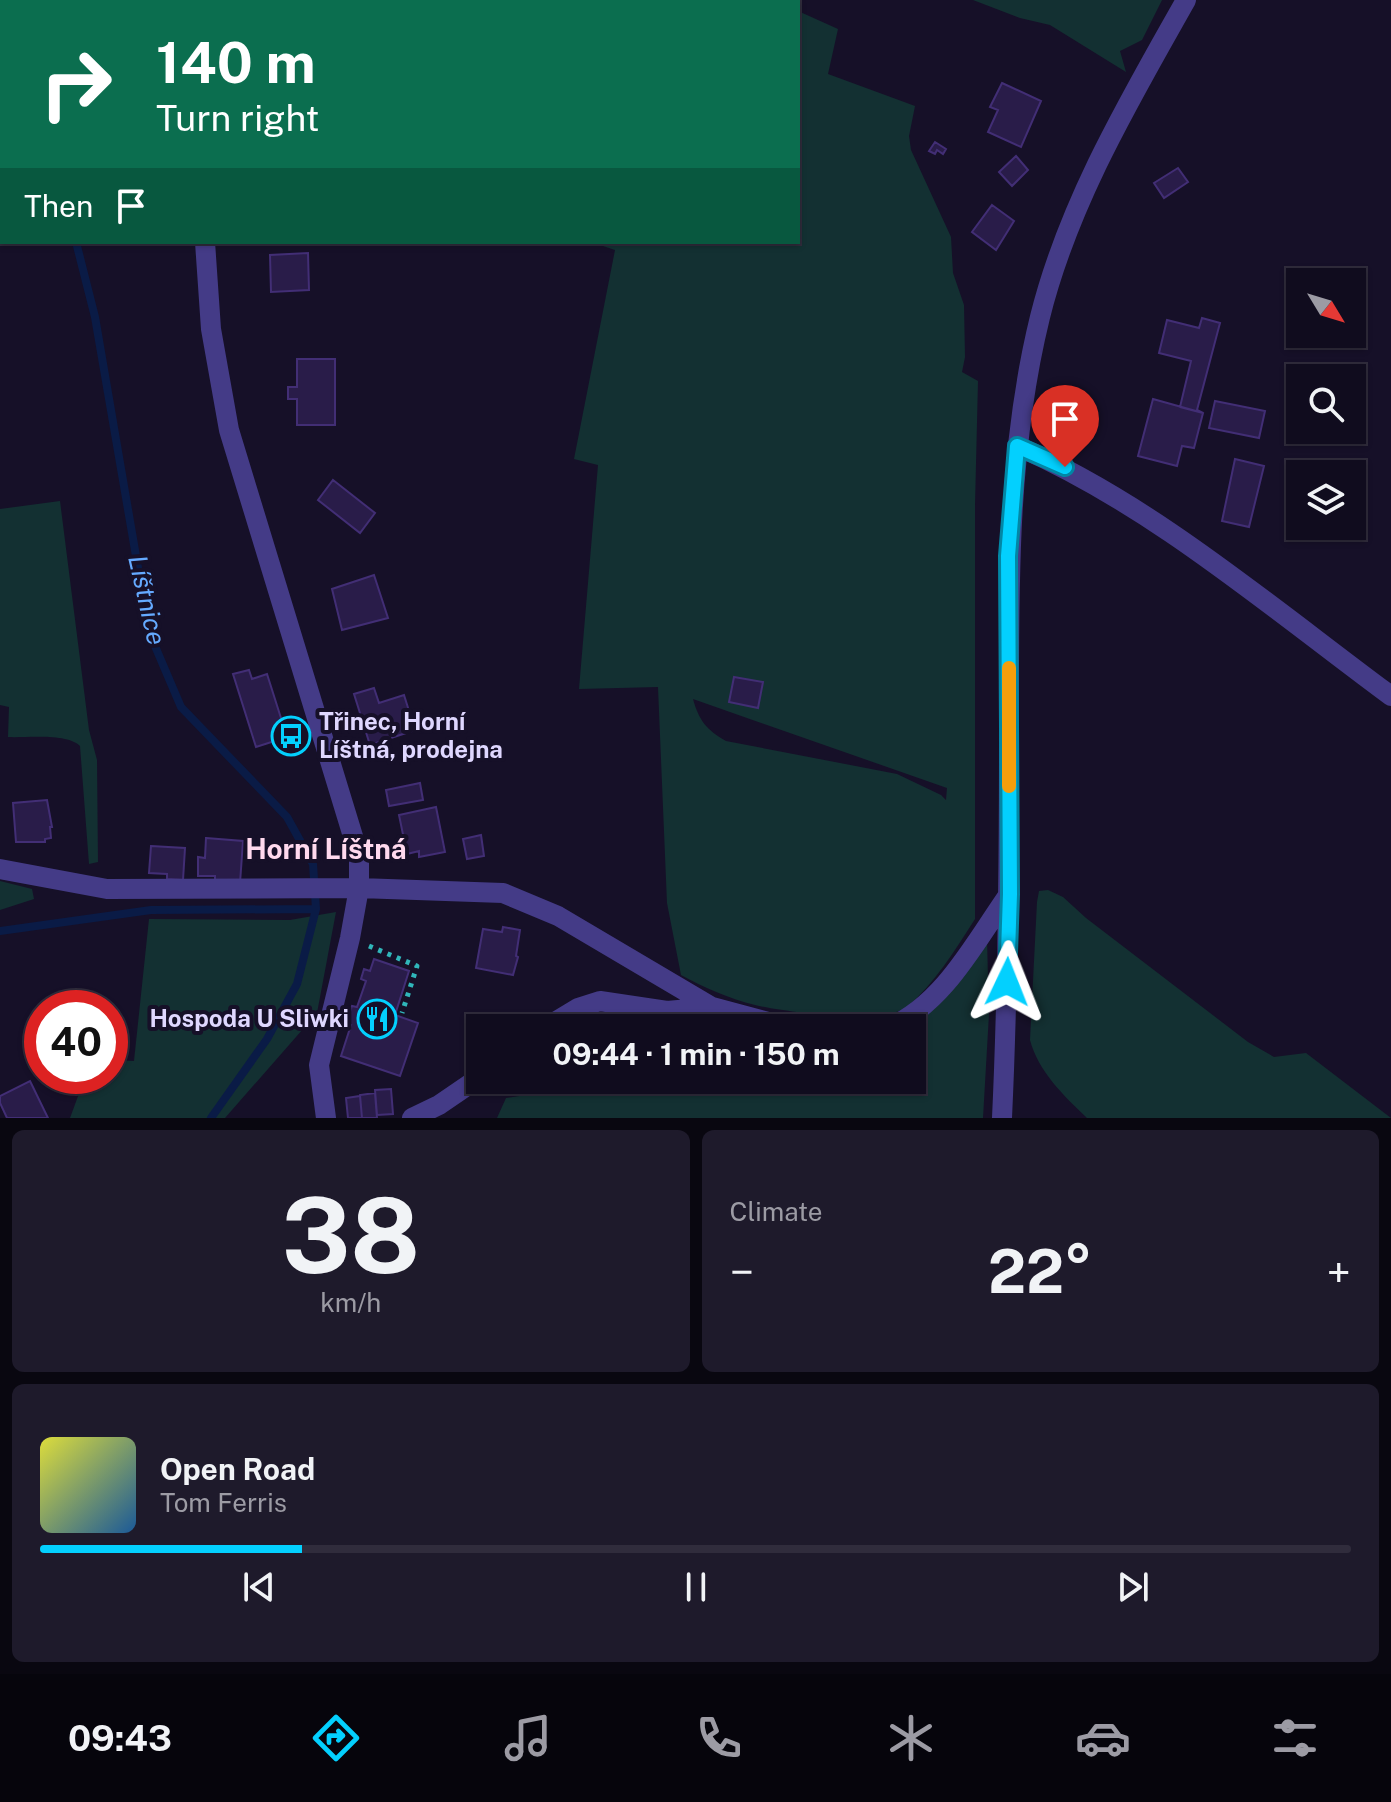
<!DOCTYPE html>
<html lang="en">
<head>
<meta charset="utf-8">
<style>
	:root { --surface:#100c1e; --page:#1e1a2b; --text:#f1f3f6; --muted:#9c9ba4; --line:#302c3c; --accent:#03d0fe }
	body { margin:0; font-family:"Public Sans",sans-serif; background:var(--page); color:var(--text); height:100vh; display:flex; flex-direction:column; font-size:30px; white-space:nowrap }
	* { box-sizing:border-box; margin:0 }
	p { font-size:26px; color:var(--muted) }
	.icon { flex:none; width:44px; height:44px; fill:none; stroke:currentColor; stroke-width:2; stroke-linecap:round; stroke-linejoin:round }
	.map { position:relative; height:1118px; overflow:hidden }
	.details { display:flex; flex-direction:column; gap:12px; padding:12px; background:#090710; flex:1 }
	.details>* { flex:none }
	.banner { position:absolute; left:0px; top:0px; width:800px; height:244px; box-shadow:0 2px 6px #0004,0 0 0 2px var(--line); background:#0b6e4f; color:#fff; overflow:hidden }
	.needle { width:52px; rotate:128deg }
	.tools { position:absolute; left:1286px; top:268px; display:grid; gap:16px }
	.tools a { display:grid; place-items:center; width:80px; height:80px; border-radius:0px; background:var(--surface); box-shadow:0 2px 6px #0004,0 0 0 2px var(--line); font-size:40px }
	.speed { position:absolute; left:24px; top:990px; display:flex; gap:16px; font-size:40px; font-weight:700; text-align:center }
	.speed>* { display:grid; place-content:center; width:104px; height:104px; border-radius:50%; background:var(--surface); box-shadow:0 2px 6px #0004,0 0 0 2px var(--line); line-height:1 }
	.speed .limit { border:12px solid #d22; background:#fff; color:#111 }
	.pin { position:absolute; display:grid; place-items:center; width:68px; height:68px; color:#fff; margin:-82px -34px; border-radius:50% 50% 50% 0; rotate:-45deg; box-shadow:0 0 8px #0007 }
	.pin .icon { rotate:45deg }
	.me { position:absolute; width:88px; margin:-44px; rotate:2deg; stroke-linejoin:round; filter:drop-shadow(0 0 6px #0008) }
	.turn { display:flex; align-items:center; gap:28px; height:168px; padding:0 24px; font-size:36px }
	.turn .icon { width:104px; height:104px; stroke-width:2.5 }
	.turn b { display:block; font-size:56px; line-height:68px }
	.then { display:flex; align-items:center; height:76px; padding:0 24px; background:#0003; gap:16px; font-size:30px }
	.big { font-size:60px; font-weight:700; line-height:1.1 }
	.details .card { flex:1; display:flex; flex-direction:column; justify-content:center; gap:12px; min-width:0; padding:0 28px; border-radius:12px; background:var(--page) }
	.details .dial { align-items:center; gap:0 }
	.dial b { font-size:104px; line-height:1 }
	.song { display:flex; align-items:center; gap:24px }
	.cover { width:96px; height:96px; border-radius:12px; background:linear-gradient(135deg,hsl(60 70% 55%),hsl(210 70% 35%)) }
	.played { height:8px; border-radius:4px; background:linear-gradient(90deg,var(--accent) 20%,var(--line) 20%) }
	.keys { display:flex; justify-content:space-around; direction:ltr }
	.heat { display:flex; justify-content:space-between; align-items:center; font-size:44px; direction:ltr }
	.details .tiles { flex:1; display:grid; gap:12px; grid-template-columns:1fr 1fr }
	.card:last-child { grid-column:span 2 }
	.trip { position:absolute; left:466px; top:1014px; width:460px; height:80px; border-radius:0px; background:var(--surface); box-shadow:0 2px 6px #0004,0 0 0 2px var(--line); font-weight:700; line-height:80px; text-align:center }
	.dock { display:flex; height:128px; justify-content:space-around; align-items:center; background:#06050c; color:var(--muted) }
	.dock .icon { width:56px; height:56px }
	.dock .selected { color:var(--accent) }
	.dock b { font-size:36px; color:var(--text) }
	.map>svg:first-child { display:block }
	.green { fill:#133032; fill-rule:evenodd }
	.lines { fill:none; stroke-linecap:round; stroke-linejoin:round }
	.stream { stroke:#0a1b46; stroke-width:8 }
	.building { fill:#291c49; stroke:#422e75; stroke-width:2 }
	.path { stroke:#30b6ba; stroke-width:5; stroke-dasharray:4 6; stroke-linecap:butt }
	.minor { stroke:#443b87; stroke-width:20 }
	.route-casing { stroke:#0287a5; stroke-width:20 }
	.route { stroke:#03d0fe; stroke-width:14 }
	.slow { stroke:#f59e0b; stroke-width:14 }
	.labels { text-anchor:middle; stroke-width:8; stroke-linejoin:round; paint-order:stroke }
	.poi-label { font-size:24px; font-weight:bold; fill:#dfd7ff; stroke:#161028; text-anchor:start }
	.water-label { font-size:26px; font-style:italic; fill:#65aaff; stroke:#161028 }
	.quarter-label { font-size:28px; font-weight:bold; fill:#ffd9ee; stroke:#161028 }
</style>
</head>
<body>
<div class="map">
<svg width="1391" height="1118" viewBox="0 0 1391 1118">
	<rect width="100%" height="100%" fill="#161028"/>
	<path class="green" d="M542,0H796L541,2Z
		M973,0H1162L1142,40L1120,51L1126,72L1050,25L1020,18Z
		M798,11L838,29L828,74L915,106L909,136L911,150L951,237L953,273L964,305L965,357L962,372L978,381L975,505V919C955,950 935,983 907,1007C884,1025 784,1012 755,1005C730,999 703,987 681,975L667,903L658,687L579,689L598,465L574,459L615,250L591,242H798ZM693,699L947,788L946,800L941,795L897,774L726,741C707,730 699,721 693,699Z
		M60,501L89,730L97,760L98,862L89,864L80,746C67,733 26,738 8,737L9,707L0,705V509Z
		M0,881L32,889L34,899L0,910Z
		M1048,890L1063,897L1086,918L1248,1042L1274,1057L1306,1053L1391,1118H1087C1064,1096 1038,1071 1030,1040L1037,902L1039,891Z
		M336,912L317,1013L225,1118H70L81,1088L80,1076H110V1060L134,1061L149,919L290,920Z
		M987,939L989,1014L983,1118H497L506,1098L558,1090L556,1080H912L911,1028L937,1004Z
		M606,1011L681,1028C704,1003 723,1018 751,1028H564Z"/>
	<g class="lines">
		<path class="stream" d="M85,2V0
			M76,242L95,317L149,632L181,707L287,817L313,864L316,909L297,984L267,1039L211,1118
			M0,931L151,910L316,909"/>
	</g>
	<path class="building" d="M261,0H296V2H262Z
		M1002,83L1041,101L1021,147L988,132L998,110L990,107Z
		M935,142L946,149L943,154L937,150L935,154L929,151Z
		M1016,156L1028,170L1012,186L999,172Z
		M1178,168L1188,182L1164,198L1154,183Z
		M992,205L1014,221L996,250L972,232Z
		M308,253L309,290L271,292L270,255Z
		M1202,318L1220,323L1197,410L1203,413L1180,407L1191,361L1159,353L1167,320L1199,328Z
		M297,359H335V425H297V399H288V387H297Z
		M1153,399L1203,413L1194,448L1182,446L1177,466L1138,456Z
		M1215,401L1265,411L1259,438L1209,428Z
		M1235,459L1264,466L1249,527L1222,521Z
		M333,480L375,513L360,533L318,500Z
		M374,575L388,618L342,630L332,589Z
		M249,670L252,679L267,674L287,737L256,747L233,674Z
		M734,677L763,682L758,708L729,702Z
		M374,688L379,703L404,695L415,730L370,745L354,694Z
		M420,783L423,800L389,806L386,790Z
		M47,800L52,827H50L51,838L45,839V842H16L13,803Z
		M436,807L445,852L419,857V851L407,854L399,815Z
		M481,835L484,856L467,859L463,839Z
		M206,838L243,841L240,883L215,882V876H198V857L205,858Z
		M151,846L185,848L183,880L167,879V874L149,873Z
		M503,927L520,930L516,956L518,957L513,975L476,968L483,929L502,932Z
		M374,959L409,971L395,1015L418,1023L400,1076L341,1056L351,1025L346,1024L352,1006L357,1007L366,981L361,979L364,969L370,971Z
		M30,1081L48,1118H7L0,1103V1096Z
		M391,1089L393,1114L377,1115L375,1090Z
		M375,1093L377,1118H362L360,1095Z
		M360,1096L362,1118H348L346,1098Z"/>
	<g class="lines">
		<path class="path" d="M369,946L417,966L402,1013"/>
		<path class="minor" d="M200,2V0
			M205,242L211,329L229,430L359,856V888L350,938L319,1065L326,1118
			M1017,446C1151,504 1273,609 1391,696
			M0,869L107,889L359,888L503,893L558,916L712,1007
			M545,1028L578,1008L600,1001L667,1011L712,1007L791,1028
			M888,1028C944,1004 975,942 1009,894
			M412,1118L439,1105L480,1077
			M1002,1118C1008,991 1009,865 1009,738C1009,597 1006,455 1040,317C1068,204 1129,101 1186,0"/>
	</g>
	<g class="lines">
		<defs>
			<path id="route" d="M1007,982L1010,894L1008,556L1017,446L1065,467"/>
		</defs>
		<use href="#route" class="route-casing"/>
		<use href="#route" class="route"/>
		<path class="slow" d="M1009,668V786"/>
	</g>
	<defs>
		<symbol id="bus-ring" viewBox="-11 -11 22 22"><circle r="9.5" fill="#161028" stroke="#03d0fe" stroke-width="1.5"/><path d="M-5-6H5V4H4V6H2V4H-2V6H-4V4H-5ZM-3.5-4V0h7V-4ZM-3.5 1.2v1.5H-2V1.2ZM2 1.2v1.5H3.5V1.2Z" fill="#03d0fe"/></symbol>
		<symbol id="restaurant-ring" viewBox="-11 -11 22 22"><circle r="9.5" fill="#161028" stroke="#03d0fe" stroke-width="1.5"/><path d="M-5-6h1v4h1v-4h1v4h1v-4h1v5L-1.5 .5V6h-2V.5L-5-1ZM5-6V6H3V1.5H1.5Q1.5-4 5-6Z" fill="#03d0fe"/></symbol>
	</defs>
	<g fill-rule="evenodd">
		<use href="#bus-ring" x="269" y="714" width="44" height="44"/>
		<use href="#restaurant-ring" x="355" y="997" width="44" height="44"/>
	</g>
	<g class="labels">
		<g class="poi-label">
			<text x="319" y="730">Třinec, Horní<tspan x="319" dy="28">Líštná, prodejna</tspan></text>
			<text x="349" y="1027" text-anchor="end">Hospoda U Sliwki</text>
		</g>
		<g class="water-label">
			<text transform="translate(147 600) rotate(77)" y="9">Líštnice</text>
		</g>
		<g class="quarter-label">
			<text x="326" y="859">Horní Líštná</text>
		</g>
	</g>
</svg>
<div class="tools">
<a><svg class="needle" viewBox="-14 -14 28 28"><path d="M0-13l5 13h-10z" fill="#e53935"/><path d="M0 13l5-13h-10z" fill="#9c9ba4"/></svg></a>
<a><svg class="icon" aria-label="search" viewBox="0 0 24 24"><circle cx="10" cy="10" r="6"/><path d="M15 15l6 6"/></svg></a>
<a><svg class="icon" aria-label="layers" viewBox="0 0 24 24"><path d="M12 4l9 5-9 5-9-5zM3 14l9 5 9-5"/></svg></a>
</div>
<div class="speed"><div class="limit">40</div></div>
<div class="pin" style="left:1065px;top:467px;background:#d93025"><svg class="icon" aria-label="arrive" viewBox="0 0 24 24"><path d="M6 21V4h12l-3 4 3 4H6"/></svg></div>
<svg class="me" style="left:1007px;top:982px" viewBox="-20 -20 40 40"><path d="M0-17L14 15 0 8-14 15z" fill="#03d0fe" stroke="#fff" stroke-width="4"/></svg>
<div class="trip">09:44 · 1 min · 150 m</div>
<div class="banner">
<div class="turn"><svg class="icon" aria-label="right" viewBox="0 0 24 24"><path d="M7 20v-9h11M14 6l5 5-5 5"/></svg><div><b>140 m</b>Turn right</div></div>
<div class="then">Then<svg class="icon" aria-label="arrive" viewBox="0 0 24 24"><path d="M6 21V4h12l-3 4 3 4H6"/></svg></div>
</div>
</div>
<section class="details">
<div class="tiles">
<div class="card dial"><b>38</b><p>km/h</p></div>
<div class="card"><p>Climate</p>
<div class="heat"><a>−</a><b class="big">22°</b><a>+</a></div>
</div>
<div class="card">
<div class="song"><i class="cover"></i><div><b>Open Road</b><p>Tom Ferris</p></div></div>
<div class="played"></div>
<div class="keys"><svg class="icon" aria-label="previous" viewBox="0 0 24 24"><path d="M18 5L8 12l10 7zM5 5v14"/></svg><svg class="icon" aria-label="pause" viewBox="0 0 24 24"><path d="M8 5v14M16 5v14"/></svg><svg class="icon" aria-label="next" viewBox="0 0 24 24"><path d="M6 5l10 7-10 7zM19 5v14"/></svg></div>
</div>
</div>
</section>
<nav class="dock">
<b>09:43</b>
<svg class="icon selected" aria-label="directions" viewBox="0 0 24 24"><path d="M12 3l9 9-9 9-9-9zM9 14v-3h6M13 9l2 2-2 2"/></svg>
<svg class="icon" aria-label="music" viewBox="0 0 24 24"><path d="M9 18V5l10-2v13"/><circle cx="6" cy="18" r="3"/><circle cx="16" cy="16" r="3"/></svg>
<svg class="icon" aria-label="phone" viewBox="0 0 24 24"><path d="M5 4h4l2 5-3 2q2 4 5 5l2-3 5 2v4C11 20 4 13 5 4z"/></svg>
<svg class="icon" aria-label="climate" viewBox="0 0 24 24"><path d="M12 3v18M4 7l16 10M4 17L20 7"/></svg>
<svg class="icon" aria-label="car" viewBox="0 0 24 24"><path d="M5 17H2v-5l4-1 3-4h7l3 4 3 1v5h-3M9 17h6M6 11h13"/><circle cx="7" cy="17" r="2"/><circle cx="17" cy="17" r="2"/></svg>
<svg class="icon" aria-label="filters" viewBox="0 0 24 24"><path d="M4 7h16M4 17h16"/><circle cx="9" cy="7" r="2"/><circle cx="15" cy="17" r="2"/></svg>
</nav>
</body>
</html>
